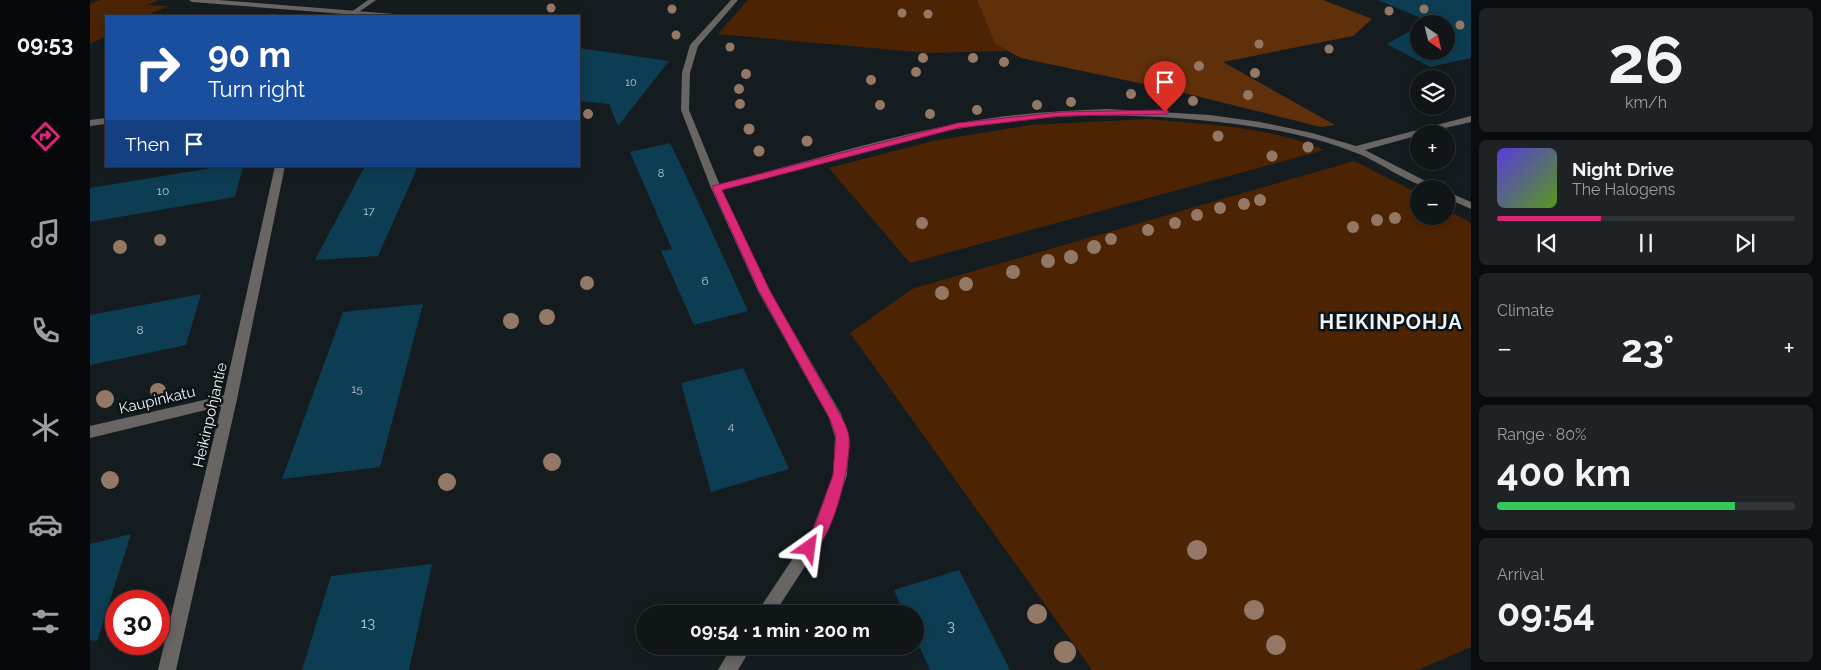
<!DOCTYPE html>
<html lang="en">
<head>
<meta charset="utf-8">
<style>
	:root { --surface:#101518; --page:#1e2225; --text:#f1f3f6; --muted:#9c9fa2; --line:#303437; --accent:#db2777 }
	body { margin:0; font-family:Raleway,sans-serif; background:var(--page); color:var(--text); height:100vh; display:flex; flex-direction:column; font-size:19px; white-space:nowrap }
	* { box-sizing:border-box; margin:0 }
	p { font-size:16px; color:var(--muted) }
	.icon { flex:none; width:28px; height:28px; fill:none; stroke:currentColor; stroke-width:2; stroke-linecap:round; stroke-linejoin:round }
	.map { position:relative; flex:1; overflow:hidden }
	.details { display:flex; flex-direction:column; gap:8px; padding:8px; background:#090c0d; width:350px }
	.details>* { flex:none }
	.top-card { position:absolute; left:15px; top:15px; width:475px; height:152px; border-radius:0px; box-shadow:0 2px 12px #0003,0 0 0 1px var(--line); background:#1a4fa0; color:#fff; overflow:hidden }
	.needle { width:32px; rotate:145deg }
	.buttons { position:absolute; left:1320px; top:15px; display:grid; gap:10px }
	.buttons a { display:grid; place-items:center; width:45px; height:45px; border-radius:50%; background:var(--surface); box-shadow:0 2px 12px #0003,0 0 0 1px var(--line); font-size:25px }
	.speed { position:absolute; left:15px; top:590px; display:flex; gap:10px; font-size:25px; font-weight:700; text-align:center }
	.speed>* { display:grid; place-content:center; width:65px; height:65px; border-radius:50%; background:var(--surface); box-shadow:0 2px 12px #0003,0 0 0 1px var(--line); line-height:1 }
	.speed .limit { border:8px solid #d22; background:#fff; color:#111 }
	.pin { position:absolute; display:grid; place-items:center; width:42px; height:42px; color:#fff; margin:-51px -21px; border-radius:50% 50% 50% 0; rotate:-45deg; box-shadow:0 0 5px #0007 }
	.pin .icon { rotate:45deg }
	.me { position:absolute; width:55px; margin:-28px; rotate:31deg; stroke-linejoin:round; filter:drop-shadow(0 0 4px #0008) }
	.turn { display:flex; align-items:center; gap:18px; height:105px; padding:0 20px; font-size:22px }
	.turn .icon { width:65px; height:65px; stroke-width:2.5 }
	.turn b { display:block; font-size:35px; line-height:42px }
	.then { display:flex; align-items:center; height:48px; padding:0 20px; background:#0003; gap:10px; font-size:19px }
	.big { font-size:38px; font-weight:700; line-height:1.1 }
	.details .tile { flex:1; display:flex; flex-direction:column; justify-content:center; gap:8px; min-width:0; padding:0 18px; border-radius:8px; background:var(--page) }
	.details .dial { align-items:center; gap:0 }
	.dial b { font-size:65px; line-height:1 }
	.song { display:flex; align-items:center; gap:15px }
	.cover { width:60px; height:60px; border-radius:8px; background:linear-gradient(135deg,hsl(250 70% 55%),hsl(90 70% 35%)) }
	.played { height:5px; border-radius:2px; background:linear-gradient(90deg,var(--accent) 35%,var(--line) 35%) }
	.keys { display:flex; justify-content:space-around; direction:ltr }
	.heat { display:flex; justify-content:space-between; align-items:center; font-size:28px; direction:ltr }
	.charge { height:8px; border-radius:4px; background:linear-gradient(90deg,#34c759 80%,var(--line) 0) }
	.trip { position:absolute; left:546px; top:605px; width:288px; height:50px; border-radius:25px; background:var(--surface); box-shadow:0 2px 12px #0003,0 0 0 1px var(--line); font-weight:700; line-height:50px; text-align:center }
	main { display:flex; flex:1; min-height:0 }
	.tabs { display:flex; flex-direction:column; width:90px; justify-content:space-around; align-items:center; background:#06080a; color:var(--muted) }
	.tabs .icon { width:35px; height:35px }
	.tabs .current { color:var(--accent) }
	.tabs b { font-size:22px; color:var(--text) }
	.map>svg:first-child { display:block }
	.green { fill:#4c2404 }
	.forest { fill:#5f3009 }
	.building { fill:#0d3d53 }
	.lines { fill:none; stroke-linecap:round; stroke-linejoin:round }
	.service { fill:#686562; fill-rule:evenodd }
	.minor { fill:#686562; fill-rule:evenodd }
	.tertiary { fill:#686562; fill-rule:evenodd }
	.tree { fill:#947866 }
	.route { fill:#db2777; stroke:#8e194d }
	.labels { text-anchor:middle; stroke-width:5; stroke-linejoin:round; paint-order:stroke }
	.far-number-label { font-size:11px; fill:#b6c6cd }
	.number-label { font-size:12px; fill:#b6c6cd }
	.street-label { font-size:15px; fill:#eef3f6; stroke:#0c1317 }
	.near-number-label { font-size:15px; fill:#b6c6cd }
	.district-label { font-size:20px; font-weight:bold; letter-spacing:1px; fill:#eef3f6; stroke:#0c1317 }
</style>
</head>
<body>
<main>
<nav class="tabs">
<b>09:53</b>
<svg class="icon current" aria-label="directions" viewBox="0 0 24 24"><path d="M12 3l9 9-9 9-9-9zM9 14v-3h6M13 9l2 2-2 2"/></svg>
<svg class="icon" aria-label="music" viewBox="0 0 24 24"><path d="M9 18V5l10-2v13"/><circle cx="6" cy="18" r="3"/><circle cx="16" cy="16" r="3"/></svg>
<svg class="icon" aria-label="phone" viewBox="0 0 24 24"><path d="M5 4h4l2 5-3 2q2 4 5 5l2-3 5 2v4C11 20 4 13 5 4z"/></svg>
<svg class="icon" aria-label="climate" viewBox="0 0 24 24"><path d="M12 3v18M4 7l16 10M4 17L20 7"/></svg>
<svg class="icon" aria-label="car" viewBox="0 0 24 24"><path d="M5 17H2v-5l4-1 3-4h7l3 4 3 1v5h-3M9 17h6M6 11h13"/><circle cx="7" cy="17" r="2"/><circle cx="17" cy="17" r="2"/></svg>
<svg class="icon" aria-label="filters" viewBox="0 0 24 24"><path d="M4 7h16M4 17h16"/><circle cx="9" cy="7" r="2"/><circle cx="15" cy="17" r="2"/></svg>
</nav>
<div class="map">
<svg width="1381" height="670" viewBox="0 0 1381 670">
	<rect width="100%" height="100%" fill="#151c20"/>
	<path class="green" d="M10,0H69L57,5L78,6L56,16H16V36L0,44V4Z
		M658,0H887L905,44L917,51L838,53L628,34Z
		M1059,119C1118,125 1179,126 1234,150L820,263L739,168L843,141L940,125Z
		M1264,161L1329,194V216H1356V209L1381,223V647L1328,670H1002L760,333L822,289Z"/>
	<path class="forest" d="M887,0H1233L1282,19L1263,36L1133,62L1245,125L1231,127L1082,90L931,58L905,44Z"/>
	<path class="building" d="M1288,0H1381V58L1340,67L1297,44L1329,26V51H1356V24H1333L1338,21Z
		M489,48L579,61L528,126L519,104L489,101Z
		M580,143L604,193L658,311L604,325L571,251L582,249L540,152Z
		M134,166H153L145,197L0,222V188Z
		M275,166H328L288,256L225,260Z
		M111,294L96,345L0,365V315Z
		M333,304L290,467L192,479L253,312Z
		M653,368L699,469L621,492L591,383Z
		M41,534L7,641L0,640V544Z
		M342,564L319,670H212L241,576Z
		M869,570L920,670H840L825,637V614H814L804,590Z"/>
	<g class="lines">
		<path class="service" d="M99,0H128L304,14L308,16H280L102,2Z
			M1017,109L1120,115L1170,122L1222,133L1266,146L1381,116V122L1329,134V135L1275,150L1351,189C1324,189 1294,164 1269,154C1234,140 1196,131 1159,126C1062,112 964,111 867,129C785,144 707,172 626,191L621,188L622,186C704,166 783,140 866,124C916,114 966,111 1017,109Z
			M1356,191L1381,202V209L1356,198Z"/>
		<path class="minor" d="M641,0H648L608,46L600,73L599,110L631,188L680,291L751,414L759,437L757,475L738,531L684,614H666L723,528L743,475L745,437L739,418L668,291L621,188L591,110L592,73L600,45Z
			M16,118V124L0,126V120Z
			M140,394L145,395L147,399L145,403L0,438V426Z
			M642,646H662L648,670H628Z"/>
		<path class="tertiary" d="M278,0H286L263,16H256Z
			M185,166H195L147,399L86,670H68L133,399Z"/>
	</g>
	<g class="tree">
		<circle cx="461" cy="8" r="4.5"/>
		<circle cx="582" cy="9" r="4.5"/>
		<circle cx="1334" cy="9" r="4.5"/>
		<circle cx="1299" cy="11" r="4.5"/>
		<circle cx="812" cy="13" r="4.5"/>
		<circle cx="838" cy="14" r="4.5"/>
		<circle cx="1370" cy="25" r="4.5"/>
		<circle cx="586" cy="35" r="4.5"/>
		<circle cx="1169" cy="44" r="4.5"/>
		<circle cx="640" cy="47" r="4.5"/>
		<circle cx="1239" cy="49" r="4.5"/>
		<circle cx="833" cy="58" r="5"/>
		<circle cx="883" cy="58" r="5"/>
		<circle cx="914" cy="62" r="5"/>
		<circle cx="1109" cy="66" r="5"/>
		<circle cx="826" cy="72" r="5"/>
		<circle cx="1165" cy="73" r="5"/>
		<circle cx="656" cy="74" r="5"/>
		<circle cx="781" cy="80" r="5"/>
		<circle cx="649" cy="89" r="5"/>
		<circle cx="1041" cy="94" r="5"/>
		<circle cx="1158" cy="95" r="5"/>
		<circle cx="1103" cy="101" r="5"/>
		<circle cx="981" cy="102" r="5"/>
		<circle cx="650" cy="104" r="5"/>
		<circle cx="790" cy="105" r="5"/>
		<circle cx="947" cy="105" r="5"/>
		<circle cx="887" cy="110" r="5"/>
		<circle cx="498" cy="114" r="5"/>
		<circle cx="840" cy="114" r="5"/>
		<circle cx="659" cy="129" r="5.5"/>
		<circle cx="1128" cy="136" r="5.5"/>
		<circle cx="717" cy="141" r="5.5"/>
		<circle cx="1218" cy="147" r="5.5"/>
		<circle cx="669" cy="151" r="5.5"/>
		<circle cx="1182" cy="156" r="5.5"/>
		<circle cx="1170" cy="200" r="6"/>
		<circle cx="1154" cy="204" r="6"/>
		<circle cx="1130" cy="208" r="6"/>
		<circle cx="1107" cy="215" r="6"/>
		<circle cx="1305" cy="218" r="6"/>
		<circle cx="1287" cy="220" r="6"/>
		<circle cx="832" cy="223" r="6"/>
		<circle cx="1085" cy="223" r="6"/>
		<circle cx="1263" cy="227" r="6"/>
		<circle cx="1058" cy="230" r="6"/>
		<circle cx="1021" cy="239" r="6"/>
		<circle cx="70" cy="240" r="6"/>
		<circle cx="30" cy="247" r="7"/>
		<circle cx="1004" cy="247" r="7"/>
		<circle cx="981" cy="257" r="7"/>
		<circle cx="958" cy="261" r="7"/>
		<circle cx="923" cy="272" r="7"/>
		<circle cx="497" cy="283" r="7"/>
		<circle cx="876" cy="284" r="7"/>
		<circle cx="852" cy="293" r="7"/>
		<circle cx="457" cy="317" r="8"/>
		<circle cx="421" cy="321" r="8"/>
		<circle cx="68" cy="391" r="8"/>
		<circle cx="15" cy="399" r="9"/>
		<circle cx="462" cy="462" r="9"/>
		<circle cx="20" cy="480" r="9"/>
		<circle cx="357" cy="482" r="9"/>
		<circle cx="1107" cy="550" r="10"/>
		<circle cx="1164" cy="610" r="10"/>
		<circle cx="947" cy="614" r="10"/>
		<circle cx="1186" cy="645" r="10"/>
		<circle cx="975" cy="652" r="11"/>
	</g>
	<path class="route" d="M1075,110H1078V114L971,116L868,128L632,190L680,291L750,415C754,421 758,430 759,437C762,460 742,546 719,554L714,552L712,548L724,528L743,475L746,436L740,419L669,291L622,188L623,186L868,123L971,112Z"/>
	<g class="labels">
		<g class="far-number-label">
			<text x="541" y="86">10</text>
			<text x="571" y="177">8</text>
		</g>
		<g class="number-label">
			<text x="73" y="195">10</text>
			<text x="279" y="215">17</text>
			<text x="615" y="285">6</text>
			<text x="50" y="334">8</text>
			<text x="267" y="393">15</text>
			<text x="641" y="430">4</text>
		</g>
		<g class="street-label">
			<text transform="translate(67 400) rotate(-13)" y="5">Kaupinkatu</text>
			<text transform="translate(120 415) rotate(-77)" y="5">Heikinpohjantie</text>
		</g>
		<g class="near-number-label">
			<text x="278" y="628">13</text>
			<text x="861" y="631">3</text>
		</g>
		<g class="district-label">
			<text x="1301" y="329">HEIKINPOHJA</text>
		</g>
	</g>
</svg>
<div class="buttons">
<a><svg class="needle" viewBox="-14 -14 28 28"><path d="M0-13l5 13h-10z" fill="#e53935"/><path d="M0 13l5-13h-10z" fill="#9c9fa2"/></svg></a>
<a><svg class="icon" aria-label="layers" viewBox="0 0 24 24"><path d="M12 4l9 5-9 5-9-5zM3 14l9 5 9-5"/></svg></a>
<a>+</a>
<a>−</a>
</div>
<div class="speed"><div class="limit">30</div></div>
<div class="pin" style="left:1075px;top:112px;background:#d93025"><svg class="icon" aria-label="arrive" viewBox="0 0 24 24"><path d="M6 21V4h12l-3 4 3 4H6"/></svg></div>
<svg class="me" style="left:719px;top:548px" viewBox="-20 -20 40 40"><path d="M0-17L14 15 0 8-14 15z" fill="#db2777" stroke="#fff" stroke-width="4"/></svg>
<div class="trip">09:54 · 1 min · 200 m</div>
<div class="top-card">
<div class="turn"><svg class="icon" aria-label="right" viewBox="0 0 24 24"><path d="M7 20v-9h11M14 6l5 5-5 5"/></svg><div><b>90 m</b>Turn right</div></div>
<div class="then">Then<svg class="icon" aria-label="arrive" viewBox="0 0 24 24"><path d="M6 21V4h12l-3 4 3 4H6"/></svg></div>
</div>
</div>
<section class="details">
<div class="tile dial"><b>26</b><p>km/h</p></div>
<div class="tile">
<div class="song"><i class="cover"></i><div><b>Night Drive</b><p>The Halogens</p></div></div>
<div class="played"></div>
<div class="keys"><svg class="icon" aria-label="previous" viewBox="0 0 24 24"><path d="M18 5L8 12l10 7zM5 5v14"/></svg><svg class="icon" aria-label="pause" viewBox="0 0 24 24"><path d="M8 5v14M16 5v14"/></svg><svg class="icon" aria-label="next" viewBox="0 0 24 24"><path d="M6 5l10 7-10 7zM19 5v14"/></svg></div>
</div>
<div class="tile"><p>Climate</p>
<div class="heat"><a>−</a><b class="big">23°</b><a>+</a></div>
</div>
<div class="tile"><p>Range · 80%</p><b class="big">400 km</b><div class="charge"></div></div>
<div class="tile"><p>Arrival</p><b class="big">09:54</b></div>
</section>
</main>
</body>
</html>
